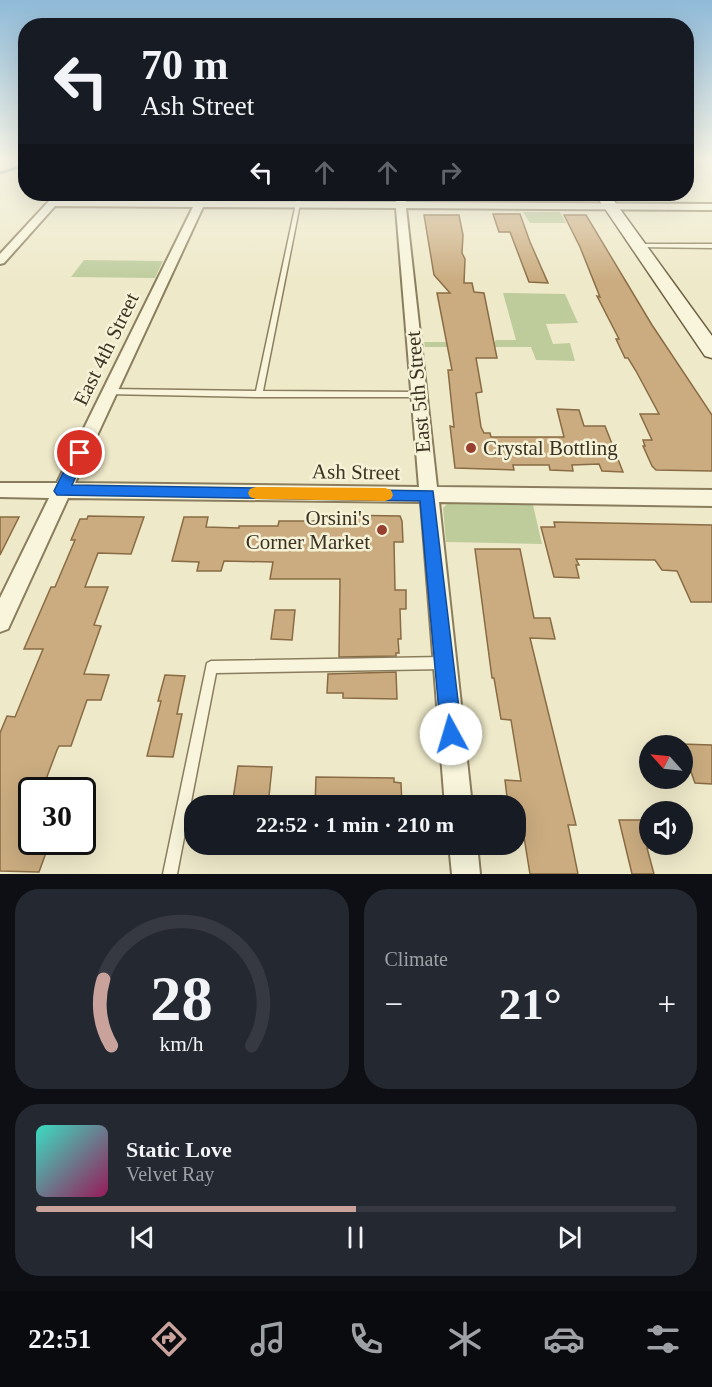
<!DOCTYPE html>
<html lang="en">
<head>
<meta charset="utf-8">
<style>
	:root { --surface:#171b24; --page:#242831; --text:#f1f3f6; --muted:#9ea1a6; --line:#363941; --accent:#c9a29c }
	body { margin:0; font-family:"Times New Roman",serif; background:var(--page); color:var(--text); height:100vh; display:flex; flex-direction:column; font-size:22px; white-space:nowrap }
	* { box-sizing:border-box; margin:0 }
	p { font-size:20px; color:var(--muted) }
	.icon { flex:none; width:33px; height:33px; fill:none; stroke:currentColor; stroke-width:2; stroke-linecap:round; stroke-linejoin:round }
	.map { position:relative; height:874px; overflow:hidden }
	.drawer { display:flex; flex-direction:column; gap:15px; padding:15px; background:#0d0f14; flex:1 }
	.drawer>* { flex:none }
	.banner { position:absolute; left:18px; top:18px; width:676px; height:183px; border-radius:24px; box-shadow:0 6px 24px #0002; background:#171b24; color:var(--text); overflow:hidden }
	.needle { width:39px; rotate:297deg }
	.buttons { position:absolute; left:639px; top:735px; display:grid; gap:12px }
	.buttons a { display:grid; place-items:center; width:54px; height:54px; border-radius:50%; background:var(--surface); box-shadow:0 6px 24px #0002; font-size:30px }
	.speed { position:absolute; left:18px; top:777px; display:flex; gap:12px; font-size:30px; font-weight:700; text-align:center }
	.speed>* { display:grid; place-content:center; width:78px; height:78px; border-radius:50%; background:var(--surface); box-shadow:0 6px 24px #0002; line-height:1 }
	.speed .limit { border:3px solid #111; border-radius:9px; background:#fff; color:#111 }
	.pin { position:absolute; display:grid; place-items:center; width:51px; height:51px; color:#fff; margin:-26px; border:3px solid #fff; border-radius:50%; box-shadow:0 2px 6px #0007 }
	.me { position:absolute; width:66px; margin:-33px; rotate:354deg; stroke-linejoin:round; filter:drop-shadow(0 0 4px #0008) }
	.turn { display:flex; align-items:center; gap:21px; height:126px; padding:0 24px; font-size:27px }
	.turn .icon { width:78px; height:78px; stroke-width:2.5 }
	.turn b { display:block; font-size:42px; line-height:51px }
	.lanes { display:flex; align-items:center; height:57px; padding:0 24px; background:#0003; justify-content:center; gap:30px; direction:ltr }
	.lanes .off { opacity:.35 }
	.big { font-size:45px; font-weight:600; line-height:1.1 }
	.drawer .widget { flex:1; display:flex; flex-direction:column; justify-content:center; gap:9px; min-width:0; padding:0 21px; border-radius:24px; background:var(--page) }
	.drawer .dial { align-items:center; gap:0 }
	.dial svg { height:156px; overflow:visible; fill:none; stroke:var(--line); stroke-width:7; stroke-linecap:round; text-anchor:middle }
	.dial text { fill:var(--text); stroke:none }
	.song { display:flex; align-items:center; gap:18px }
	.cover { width:72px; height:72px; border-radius:9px; background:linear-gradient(135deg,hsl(170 70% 55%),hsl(330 70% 35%)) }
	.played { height:6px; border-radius:3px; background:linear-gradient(90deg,var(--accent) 50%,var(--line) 50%) }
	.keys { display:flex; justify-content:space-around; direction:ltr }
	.heat { display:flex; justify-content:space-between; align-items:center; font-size:33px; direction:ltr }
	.drawer .tiles { flex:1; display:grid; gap:15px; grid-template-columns:1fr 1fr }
	.widget:last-child { grid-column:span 2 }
	.trip { position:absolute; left:184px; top:795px; width:342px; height:60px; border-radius:24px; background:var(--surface); box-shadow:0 6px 24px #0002; font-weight:600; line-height:60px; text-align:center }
	.tabs { display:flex; height:96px; justify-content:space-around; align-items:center; background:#090b0e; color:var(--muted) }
	.tabs .icon { width:42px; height:42px }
	.tabs .selected { color:var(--accent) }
	.tabs b { font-size:27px; color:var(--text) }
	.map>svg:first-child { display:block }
	.green { fill:#becc9c }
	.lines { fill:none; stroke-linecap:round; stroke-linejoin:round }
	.stream { stroke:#70918e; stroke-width:3 }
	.building { fill:#cbac80; stroke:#896b44; stroke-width:1.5 }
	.service-casing { stroke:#8a7d5e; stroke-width:3 }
	.minor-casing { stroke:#8a7d5e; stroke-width:4 }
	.secondary-casing { stroke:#6c5e41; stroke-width:3 }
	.service { fill:#f8f5dc; fill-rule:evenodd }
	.minor { fill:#f8f5dc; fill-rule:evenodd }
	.secondary { fill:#f8f5dc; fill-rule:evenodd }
	.route { fill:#1a73e8; stroke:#114b97; stroke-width:1.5 }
	.slow { fill:#f59e0b }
	.poi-dot { fill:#98402f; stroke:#f5f2d8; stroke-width:2 }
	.labels { text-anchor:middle; stroke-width:5; stroke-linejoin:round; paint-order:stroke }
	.street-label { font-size:21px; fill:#3b3221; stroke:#f5f2d8 }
	.poi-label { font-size:21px; fill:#3b3221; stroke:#f5f2d8; text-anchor:start }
</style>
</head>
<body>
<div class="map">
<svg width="712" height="874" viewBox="0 0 712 874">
	<rect width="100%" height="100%" fill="#eee9c9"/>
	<path class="green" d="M523,212H560L566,223H530Z
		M84,260L163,261L155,278L71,277Z
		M503,293L565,294L578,323L546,324L553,344L570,343L575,361L536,360L531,347H425L424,342H495L496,340H516Z
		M448,503L533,505L542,544L446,542L443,508Z"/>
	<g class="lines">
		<path class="stream" d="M0,173L26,165"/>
	</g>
	<path class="building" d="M493,214H520L530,242L548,283L529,282L510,232H499Z
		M424,215H459L463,235L462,253L465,259L464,283H472L474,292L484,293L497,358H476L482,392L476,393L481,427L484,433H490L491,437H564L557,409L579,410L584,426H605L623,472L602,471L599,464L572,465L573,471L550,470L549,465H513L514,470L455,468L450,426L454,427L448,370H452L437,293H450L434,275Z
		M564,215H586L652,325L712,415V471L656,470L652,466L643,446H645L643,440H652L640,414H659L636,371L628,358H625L616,339H619L597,296L600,297L580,247Z
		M337,515L400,516L402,521L403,542H394L395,590H406V609H400L401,639H398L399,653H396V656L339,657L340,579H270L273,562L224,561L221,571H197L199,562L172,561L184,517H208L206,527L239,528V526H278L279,521H336Z
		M88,516L144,517L131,554L98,553L85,587H108L94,625L101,626L84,674L109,675L101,700H87L71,746H59L57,750L42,790H32L31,849L47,850L39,872L0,871V733L7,716L15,717L43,649H24L51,587H55L75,540H71L80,519H87Z
		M0,517H19L0,555Z
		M554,522L712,525V602H691L677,571L662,570L655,560L576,559L579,565H576L579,578L554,577L541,527H555Z
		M475,549H520L534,618H550L555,639L530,638L576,825H568L578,874H530L522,825H516V806H508L505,780L521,781L511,720L501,719L494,678H492Z
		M275,610H295L292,640L271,639Z
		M396,672L397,699L343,698V693H327L328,674Z
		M165,675L185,676L177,714H182L173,757L147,756L161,701H158Z
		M681,744L712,745V784L695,783Z
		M238,766L272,767L268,806H232Z
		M316,777L394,778V782L401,783L402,806H315Z
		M619,820H650V848H647L654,874H632Z"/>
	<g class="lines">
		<defs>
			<path id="service" d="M298,194H302L263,391L419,392L423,395L422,397H259L106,394L105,392L106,390L109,389L256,391Z
				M639,244H712V248L637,247L636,246Z
				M444,657L448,659L450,663L448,667L444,669L216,673L177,874H163L207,663L211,661Z"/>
			<path id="minor" d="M200,194H206V201L396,202V194H404L406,202L712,204V210L406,208L437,487L712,490V506L439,502L472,806H445L421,502L68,498L8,629L0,632V598L49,498L0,497V483H57L193,207L55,206L4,263L0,264V254L49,201H196ZM203,207L396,208L419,487L75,483Z
				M449,844H477L480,874H452Z"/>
			<path id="secondary" d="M595,194H609L712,336V358L705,356Z"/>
		</defs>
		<use href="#service" class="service-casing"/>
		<use href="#minor" class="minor-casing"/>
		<use href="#secondary" class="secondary-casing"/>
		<use href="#service" class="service"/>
		<use href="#minor" class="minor"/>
		<use href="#secondary" class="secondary"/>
	</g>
	<linearGradient id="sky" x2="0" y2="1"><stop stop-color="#8fbad8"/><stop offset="0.57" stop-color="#f7f5e7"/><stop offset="1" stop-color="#f7f5e7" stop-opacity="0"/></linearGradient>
	<rect width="712" height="281" fill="url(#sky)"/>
	<path class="route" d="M80,447L87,453L72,485L433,491L462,734L459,741L451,744L444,741L441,734L420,501L57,495L54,491L75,449Z"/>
	<path class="slow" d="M256,487L385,488L391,490L393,495L391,499L385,501L256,499L250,497L248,493L250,489Z"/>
	<g class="poi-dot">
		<circle cx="471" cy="448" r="6"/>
		<circle cx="382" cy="530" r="6"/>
	</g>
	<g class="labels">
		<g class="street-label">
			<text transform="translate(106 349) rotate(-64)" y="7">East 4th Street</text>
			<text transform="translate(418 392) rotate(-95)" y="7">East 5th Street</text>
			<text transform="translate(356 472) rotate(1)" y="7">Ash Street</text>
		</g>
		<g class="poi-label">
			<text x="483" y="455">Crystal Bottling</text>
			<text x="370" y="525" text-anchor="end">Orsini's<tspan x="370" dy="24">Corner Market</tspan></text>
		</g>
	</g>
</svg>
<div class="buttons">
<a><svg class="needle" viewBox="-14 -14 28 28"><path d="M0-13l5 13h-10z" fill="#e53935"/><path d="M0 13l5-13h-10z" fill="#9ea1a6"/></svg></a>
<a><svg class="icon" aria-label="sound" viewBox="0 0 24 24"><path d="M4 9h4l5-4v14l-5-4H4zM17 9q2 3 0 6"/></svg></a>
</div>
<div class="speed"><div class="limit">30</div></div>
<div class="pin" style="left:80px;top:453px;background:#d93025"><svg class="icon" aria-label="arrive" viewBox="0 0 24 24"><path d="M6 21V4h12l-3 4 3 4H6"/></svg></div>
<svg class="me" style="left:451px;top:734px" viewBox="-20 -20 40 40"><circle r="19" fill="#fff"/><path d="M0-13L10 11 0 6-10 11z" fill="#1a73e8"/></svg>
<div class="trip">22:52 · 1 min · 210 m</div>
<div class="banner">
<div class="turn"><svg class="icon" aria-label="left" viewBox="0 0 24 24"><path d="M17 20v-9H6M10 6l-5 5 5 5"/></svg><div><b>70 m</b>Ash Street</div></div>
<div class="lanes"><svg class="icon" aria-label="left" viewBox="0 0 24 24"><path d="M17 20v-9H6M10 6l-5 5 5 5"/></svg><svg class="icon off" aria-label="ahead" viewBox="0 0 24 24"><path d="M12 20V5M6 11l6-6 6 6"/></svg><svg class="icon off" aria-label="ahead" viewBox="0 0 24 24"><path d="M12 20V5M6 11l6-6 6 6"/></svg><svg class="icon off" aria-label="right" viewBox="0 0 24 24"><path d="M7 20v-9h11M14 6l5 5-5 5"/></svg></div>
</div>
</div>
<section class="drawer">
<div class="tiles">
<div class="widget dial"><svg viewBox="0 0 100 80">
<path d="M14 69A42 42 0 1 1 86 69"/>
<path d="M14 69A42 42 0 0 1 10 35" stroke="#c9a29c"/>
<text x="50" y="56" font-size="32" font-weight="700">28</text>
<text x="50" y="72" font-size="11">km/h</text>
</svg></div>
<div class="widget"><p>Climate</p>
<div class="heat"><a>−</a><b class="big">21°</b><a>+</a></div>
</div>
<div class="widget">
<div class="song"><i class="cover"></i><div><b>Static Love</b><p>Velvet Ray</p></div></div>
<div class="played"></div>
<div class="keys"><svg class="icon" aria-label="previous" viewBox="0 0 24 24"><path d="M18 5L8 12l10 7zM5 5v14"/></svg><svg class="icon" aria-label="pause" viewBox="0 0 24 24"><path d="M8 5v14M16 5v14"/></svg><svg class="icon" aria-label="next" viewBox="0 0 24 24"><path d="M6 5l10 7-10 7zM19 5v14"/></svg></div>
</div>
</div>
</section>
<nav class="tabs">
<b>22:51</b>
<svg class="icon selected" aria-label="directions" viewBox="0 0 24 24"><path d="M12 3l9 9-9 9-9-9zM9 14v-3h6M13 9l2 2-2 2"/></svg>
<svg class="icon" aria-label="music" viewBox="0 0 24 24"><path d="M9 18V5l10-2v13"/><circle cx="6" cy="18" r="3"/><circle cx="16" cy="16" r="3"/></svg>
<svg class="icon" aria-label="phone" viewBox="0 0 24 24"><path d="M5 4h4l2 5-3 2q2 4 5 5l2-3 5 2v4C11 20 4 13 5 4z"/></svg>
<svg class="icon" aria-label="climate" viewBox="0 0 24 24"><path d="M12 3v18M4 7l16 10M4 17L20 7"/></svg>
<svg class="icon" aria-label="car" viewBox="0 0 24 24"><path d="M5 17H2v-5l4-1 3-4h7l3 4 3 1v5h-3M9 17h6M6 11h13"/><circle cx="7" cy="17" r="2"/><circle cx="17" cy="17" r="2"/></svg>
<svg class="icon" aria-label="filters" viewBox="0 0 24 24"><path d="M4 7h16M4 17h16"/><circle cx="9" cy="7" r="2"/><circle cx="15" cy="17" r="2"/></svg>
</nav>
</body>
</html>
